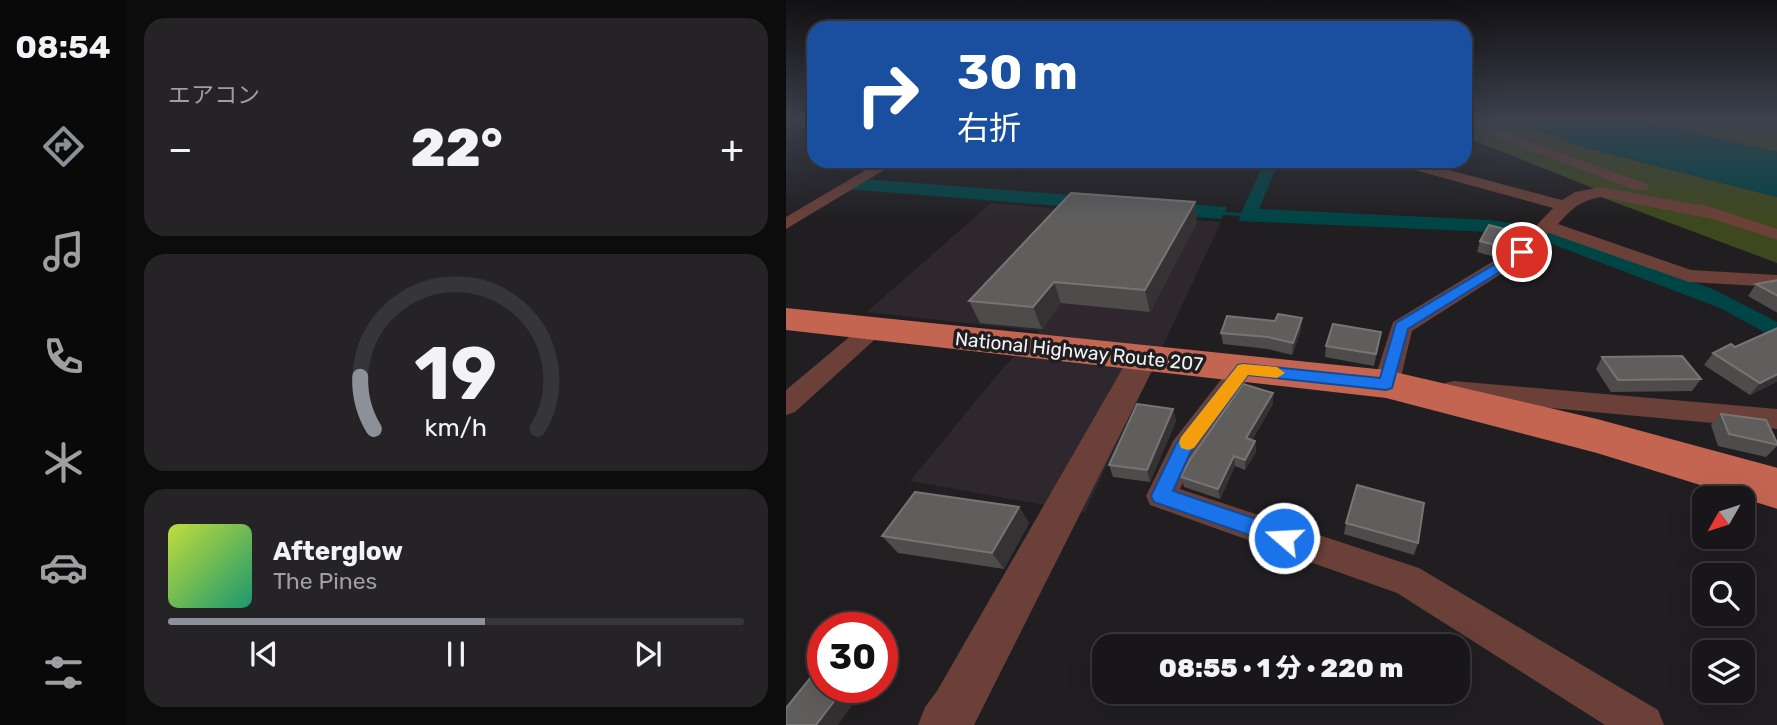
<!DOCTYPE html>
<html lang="ja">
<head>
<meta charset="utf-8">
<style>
	:root { --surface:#181618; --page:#252325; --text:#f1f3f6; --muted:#9f9fa2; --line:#363537; --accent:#8c9099 }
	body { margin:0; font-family:Rubik,"Noto Sans JP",sans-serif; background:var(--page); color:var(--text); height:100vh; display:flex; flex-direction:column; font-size:26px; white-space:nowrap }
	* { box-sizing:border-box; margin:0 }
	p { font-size:23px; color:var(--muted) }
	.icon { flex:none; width:38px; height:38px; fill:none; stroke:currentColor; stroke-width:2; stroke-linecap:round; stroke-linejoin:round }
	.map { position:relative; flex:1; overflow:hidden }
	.details { display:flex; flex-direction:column; gap:18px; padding:18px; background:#0d0c0d; width:660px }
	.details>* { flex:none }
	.guide { position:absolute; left:21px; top:21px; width:665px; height:147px; border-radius:21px; box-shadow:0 7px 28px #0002,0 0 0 2px var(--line); background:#1a4fa0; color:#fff; overflow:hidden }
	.needle { width:46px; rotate:231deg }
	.buttons { position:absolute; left:906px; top:486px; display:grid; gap:14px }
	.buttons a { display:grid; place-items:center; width:63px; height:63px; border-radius:14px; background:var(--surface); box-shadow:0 7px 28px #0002,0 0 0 2px var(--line); font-size:35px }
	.speed { position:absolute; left:21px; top:612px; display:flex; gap:14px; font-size:35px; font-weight:700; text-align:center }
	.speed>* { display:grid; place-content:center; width:91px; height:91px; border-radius:50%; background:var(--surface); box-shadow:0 7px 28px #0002,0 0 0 2px var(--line); line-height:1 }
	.speed .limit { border:10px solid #d22; background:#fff; color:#111 }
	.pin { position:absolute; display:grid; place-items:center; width:60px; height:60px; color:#fff; margin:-30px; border:4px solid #fff; border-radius:50%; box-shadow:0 2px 7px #0007 }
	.me { position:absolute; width:77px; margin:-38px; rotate:289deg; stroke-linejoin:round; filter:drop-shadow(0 0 5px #0008) }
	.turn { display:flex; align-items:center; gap:24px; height:147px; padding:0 35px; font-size:32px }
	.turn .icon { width:91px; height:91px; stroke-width:2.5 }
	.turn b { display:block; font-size:49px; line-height:60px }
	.big { font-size:52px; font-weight:800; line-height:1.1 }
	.details .card { flex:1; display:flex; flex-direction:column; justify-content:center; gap:10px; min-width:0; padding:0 24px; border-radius:21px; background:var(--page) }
	.details .dial { align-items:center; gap:0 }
	.dial svg { height:182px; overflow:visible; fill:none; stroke:var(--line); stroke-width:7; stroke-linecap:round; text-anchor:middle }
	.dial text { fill:var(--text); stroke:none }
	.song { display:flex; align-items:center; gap:21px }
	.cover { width:84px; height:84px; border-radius:10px; background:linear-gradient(135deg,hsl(70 70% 55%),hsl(160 70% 35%)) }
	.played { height:7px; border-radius:4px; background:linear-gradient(90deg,var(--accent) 55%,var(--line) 55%) }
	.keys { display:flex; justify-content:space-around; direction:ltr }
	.heat { display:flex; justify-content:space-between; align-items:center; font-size:38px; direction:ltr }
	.trip { position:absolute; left:306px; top:634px; width:378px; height:70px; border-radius:21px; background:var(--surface); box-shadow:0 7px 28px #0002,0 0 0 2px var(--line); font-weight:800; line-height:70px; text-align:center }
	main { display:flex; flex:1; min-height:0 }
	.dock { display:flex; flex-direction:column; width:126px; justify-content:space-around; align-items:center; background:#0a090a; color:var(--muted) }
	.dock .icon { width:49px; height:49px }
	.dock .on { color:var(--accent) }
	.dock b { font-size:32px; color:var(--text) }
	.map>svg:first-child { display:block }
	.built { fill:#2e282e }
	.green { fill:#3e481f }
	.water { fill:#004546 }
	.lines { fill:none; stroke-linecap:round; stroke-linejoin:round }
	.minor { fill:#6a4038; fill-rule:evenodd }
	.tertiary { fill:#6a4038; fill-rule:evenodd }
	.trunk { fill:#c46552; fill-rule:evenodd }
	.wall { fill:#4d4c4b }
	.shaded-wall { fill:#343232 }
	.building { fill:#5f5e5d; stroke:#767574; stroke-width:2 }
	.route { fill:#1a73e8; stroke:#114b97; stroke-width:2 }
	.slow { fill:#f59e0b }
	.labels { text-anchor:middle; stroke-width:7; stroke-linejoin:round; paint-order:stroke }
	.street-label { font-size:19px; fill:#f3f2f3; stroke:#201e20 }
</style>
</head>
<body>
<main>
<nav class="dock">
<b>08:54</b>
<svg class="icon on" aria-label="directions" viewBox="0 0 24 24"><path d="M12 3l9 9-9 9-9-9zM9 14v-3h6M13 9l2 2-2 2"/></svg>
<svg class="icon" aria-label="music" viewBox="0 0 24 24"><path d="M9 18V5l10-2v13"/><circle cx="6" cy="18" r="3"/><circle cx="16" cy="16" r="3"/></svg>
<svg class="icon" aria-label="phone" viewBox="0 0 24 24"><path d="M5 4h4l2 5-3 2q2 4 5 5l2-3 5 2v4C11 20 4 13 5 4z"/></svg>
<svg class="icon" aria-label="climate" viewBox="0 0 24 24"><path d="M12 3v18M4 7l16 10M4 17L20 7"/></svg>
<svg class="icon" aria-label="car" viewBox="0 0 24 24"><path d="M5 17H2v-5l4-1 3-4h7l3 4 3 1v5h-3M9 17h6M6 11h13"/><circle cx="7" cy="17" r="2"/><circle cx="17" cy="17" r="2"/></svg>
<svg class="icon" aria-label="filters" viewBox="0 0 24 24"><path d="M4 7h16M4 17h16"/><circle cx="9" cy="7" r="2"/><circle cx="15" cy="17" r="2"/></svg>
</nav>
<section class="details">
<div class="card"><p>エアコン</p>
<div class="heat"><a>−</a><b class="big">22°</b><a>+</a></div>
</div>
<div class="card dial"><svg viewBox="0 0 100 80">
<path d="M14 69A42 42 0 1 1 86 69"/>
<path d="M14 69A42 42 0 0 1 8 46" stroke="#8c9099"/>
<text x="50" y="56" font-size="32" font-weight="700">19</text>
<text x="50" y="72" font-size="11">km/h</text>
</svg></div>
<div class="card">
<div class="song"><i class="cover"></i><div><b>Afterglow</b><p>The Pines</p></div></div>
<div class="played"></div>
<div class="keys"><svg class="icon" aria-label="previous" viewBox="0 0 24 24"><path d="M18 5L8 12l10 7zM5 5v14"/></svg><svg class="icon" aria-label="pause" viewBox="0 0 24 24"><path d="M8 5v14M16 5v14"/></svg><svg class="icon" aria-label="next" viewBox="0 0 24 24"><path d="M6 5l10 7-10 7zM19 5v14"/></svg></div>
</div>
</section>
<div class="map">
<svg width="992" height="725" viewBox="0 0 992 725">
	<rect width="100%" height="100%" fill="#201e20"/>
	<path class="built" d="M205,203L435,222L299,512L124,481L217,368L253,331L81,312Z"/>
	<path class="green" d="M679,118H724L797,147L991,197V263L812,196L807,188L679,137Z
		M846,118H991V152L855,121Z"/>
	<path class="water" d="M724,118H846L991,152V197L797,147Z
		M479,161H493L473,209L703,220L740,225L764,234L767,231L929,290L991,322V339L934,308L758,241L761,238L738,229L733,236L706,232L453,221L454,216L437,215L435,219L62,189L78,179L441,207L439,212L455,213Z"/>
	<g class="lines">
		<path class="minor" d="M679,118L861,184L863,187L861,190H849L679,125Z
			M980,118H992V124Z
			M95,161H113L0,229V217Z
			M605,161H629L776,200L789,192L815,187L911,205L916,204L992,229V240L927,219L815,197C795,200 785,209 772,224L905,270L992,275V287L903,282L763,233L743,256L626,331L615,377L626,380L630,386L626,392L617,395L591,390L587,384L607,322L729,248L767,208L607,164Z
			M88,321L96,323L99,328L96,333L9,412L0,415V390L80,323Z
			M457,360L466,363L469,369L409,455L394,489L633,568L872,710L878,725H819L611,593L364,505L360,496L387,441L448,363Z
			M668,381L992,409V429L668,399L659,397L655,390L659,383Z"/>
		<path class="tertiary" d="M357,349L367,352L372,359L188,725H132L139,707L151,691L342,359L347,352Z"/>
		<path class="trunk" d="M0,308L600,370L811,419L992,468V509L811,453L600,398L0,330Z"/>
	</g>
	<path class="wall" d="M411,222L364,312L275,303L256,329L194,323L183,301Z
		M730,232L723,248L709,257L691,252L694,241Z
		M992,280V313L962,296L970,284Z
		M992,328V381L964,395L918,365L927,353L949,347Z
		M515,330L506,355L482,349L437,344L435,333Z
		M595,332L588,366L539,357L540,346Z
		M816,357L915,379L906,391L825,392L810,369Z
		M487,393V404L466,440L469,441L470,452L459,470L449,466L434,499L398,487L395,477Z
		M387,409L390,421L364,482L327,477L323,465Z
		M935,414L992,445L980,457L932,446L925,425Z
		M233,507L243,523L218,569L112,553L96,536Z
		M560,523L632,543L628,555L558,534Z"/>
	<path class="shaded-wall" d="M409,202L411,222L364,312L359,290Z
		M730,232L723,248L709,257L713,246Z
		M268,282L275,303L256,329L247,307Z
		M516,318L515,330L506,355L507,343Z
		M992,374V381L964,395L974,383Z
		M487,393V404L461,449L460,438Z
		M387,409L390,421L364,482L361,470Z
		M469,441L470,452L459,470V460Z
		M448,456L449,466L434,499L432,489Z
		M233,507L243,523L218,569L206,553Z
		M100,632L112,641L96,663V636Z
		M58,688H78L52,725H30Z"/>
	<path class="building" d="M285,193L409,202L359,290L268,282L247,307L183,301Z
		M703,225L730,232L727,237L713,246L694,241Z
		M992,280V296L970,284Z
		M492,314L516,318L507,343L482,337L435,333L441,316L489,321Z
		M547,324L595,332L590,354L540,346Z
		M992,328V374L974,383L927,353L945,344L949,347Z
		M896,356L915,379L832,380L816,357Z
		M457,384L487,393L460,438L469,441L459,460L448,456L432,489L395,477L403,461Z
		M351,404L387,409L361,470L323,465Z
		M935,414L980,420L992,445L943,434Z
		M571,485L638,503L632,543L560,523Z
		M129,492L233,507L206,553L96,536Z
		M69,622L89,628H64Z
		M37,662V688H58L30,725H0V708Z"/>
	<linearGradient id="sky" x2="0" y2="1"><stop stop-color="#121012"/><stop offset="0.54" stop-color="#3c414e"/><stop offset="1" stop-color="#3c414e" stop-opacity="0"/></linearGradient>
	<rect width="992" height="220" fill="url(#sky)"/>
	<path class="route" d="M736,248L742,252L741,255L622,329L606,388L600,390L462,375L404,453L387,491L506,531L509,538L506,545L498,547L368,502L365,496L390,444L452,365L457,364L594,378L610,323Z"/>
	<path class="slow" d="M457,364L491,367L499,373L491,378L462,375L408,448L402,450L395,448L393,442L395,437L452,365Z"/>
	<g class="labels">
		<g class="street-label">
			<text transform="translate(293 351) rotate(6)" y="7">National Highway Route 207</text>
		</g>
	</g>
</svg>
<div class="buttons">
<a><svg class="needle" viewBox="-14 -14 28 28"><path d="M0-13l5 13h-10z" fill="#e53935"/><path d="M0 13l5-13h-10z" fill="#9f9fa2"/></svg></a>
<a><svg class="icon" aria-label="search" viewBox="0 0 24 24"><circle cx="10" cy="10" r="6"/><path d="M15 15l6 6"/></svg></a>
<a><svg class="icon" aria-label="layers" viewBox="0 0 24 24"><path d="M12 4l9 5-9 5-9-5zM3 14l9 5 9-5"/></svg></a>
</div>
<div class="speed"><div class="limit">30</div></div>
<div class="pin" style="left:736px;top:252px;background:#d93025"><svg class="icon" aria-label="arrive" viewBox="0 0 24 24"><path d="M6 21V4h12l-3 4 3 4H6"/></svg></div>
<svg class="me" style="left:498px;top:538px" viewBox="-20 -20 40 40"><circle r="17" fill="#1a73e8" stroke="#fff" stroke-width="3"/><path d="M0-11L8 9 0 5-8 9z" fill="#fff"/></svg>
<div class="trip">08:55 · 1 分 · 220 m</div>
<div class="guide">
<div class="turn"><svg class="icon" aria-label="right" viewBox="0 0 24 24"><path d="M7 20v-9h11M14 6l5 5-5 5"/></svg><div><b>30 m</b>右折</div></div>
</div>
</div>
</main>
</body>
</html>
